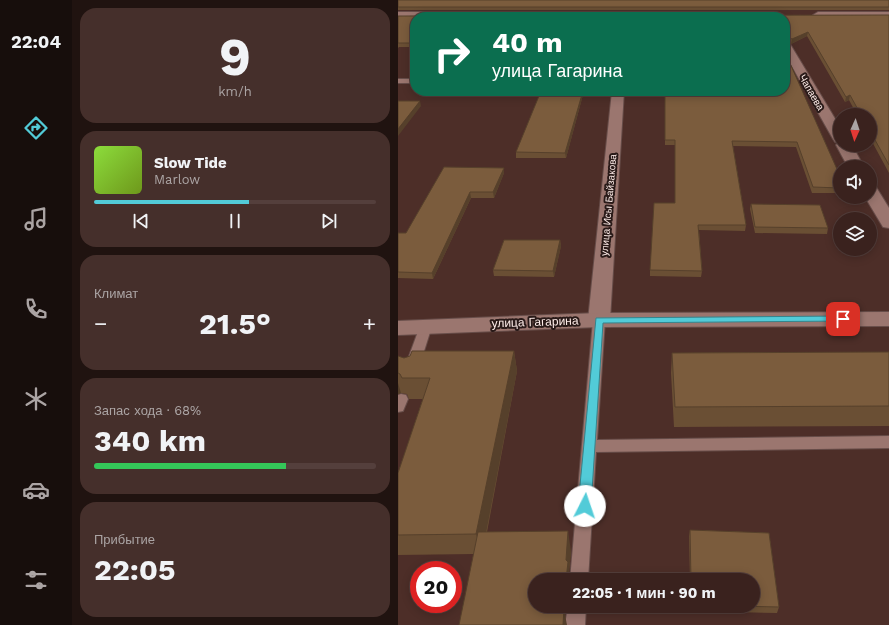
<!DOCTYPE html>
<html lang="ru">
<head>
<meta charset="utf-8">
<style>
	:root { --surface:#3a221e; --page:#452f2b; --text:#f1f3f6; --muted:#aba4a4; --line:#543f3c; --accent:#52cbd8 }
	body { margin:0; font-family:"Work Sans",sans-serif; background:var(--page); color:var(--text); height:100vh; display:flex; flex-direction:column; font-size:15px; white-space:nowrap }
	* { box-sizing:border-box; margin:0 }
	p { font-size:13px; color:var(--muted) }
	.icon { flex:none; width:22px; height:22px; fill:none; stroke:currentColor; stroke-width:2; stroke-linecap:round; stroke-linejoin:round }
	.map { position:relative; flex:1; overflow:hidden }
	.side { display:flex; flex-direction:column; gap:8px; padding:8px; background:#201310; width:326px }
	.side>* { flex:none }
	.hud { position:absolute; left:12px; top:12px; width:380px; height:84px; border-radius:16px; box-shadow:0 2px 10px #0003,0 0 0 1px var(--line); background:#0b6e4f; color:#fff; overflow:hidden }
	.needle { width:26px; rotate:183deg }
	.fabs { position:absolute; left:435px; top:108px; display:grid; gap:8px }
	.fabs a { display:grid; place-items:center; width:44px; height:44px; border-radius:50%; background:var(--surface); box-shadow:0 2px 10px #0003,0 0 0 1px var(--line); font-size:20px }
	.speed { position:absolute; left:12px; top:561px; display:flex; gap:8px; font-size:20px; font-weight:700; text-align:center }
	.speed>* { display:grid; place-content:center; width:52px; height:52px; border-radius:50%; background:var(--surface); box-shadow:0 2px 10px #0003,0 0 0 1px var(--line); line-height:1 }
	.speed .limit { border:6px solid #d22; background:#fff; color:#111 }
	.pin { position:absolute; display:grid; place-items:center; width:34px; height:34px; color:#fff; margin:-17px; border-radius:8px; box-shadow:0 2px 6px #0006 }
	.me { position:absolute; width:44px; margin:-22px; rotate:4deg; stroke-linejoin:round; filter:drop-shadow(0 0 3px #0008) }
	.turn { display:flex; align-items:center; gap:14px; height:84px; padding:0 16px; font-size:18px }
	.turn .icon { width:52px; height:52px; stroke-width:2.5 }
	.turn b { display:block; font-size:28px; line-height:34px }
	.big { font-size:30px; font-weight:700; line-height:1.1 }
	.side .tile { flex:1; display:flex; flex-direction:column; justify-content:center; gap:6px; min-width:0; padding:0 14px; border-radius:16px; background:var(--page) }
	.side .dial { align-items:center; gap:0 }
	.dial b { font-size:52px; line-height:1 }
	.song { display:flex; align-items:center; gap:12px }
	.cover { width:48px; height:48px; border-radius:6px; background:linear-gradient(135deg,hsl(90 70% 55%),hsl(80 70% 35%)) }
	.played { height:4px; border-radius:2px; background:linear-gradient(90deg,var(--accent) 55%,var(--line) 55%) }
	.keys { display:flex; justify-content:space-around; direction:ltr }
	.heat { display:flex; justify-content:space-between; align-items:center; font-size:22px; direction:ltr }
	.charge { height:6px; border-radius:3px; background:linear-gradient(90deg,#34c759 68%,var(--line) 0) }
	.trip { position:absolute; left:130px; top:573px; width:232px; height:40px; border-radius:20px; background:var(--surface); box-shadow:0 2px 10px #0003,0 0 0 1px var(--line); font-weight:700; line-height:40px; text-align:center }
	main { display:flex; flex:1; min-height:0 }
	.tabs { display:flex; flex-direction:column; width:72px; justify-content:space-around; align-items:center; background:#170e0c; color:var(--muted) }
	.tabs .icon { width:28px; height:28px }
	.tabs .selected { color:var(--accent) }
	.tabs b { font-size:18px; color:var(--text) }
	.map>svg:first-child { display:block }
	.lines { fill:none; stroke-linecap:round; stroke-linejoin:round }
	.lane-casing { stroke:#674d49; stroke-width:2 }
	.street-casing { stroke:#674d49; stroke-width:2 }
	.secondary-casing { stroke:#674d49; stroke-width:2 }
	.lane { fill:#9b766f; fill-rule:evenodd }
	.street { fill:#9b766f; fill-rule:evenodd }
	.secondary { fill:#9b766f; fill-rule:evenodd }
	.wall { fill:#6a4f34 }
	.shaded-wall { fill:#56402b }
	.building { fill:#7b5c3d; stroke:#56402b }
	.route { fill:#52cbd8; stroke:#35848c }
	.labels { text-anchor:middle; stroke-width:4; stroke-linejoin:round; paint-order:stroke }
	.far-street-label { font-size:10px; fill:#ffeeea; stroke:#291a18 }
	.street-label { font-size:12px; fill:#ffeeea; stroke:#291a18 }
</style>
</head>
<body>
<main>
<nav class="tabs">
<b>22:04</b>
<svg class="icon selected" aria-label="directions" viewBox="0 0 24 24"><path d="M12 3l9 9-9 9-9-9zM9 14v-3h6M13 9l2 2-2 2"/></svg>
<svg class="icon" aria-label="music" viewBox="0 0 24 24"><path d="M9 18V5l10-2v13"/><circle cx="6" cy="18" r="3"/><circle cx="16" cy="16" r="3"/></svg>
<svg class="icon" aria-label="phone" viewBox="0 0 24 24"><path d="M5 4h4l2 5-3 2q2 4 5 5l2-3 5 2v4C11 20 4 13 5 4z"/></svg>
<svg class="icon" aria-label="climate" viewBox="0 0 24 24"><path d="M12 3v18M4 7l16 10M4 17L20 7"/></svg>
<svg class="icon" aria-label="car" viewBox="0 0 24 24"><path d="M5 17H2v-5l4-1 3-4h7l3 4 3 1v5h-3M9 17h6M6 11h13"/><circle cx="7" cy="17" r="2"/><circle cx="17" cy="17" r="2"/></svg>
<svg class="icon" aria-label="filters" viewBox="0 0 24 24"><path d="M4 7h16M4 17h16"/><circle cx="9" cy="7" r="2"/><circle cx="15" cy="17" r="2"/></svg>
</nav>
<section class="side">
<div class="tile dial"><b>9</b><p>km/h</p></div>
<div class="tile">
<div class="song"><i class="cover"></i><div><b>Slow Tide</b><p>Marlow</p></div></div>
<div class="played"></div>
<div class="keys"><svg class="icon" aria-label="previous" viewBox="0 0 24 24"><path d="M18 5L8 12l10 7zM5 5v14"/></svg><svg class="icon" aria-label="pause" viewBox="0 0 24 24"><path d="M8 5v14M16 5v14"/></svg><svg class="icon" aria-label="next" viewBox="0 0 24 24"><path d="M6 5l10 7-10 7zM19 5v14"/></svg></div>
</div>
<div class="tile"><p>Климат</p>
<div class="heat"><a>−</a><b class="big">21.5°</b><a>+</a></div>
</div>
<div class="tile"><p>Запас хода · 68%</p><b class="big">340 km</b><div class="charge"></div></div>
<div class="tile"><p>Прибытие</p><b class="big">22:05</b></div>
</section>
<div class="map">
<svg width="491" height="625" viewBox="0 0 491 625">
	<rect width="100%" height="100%" fill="#4d2e28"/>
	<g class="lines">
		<defs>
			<path id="lane" d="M0,79H17V83H0Z
				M201,316L205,317L207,320L199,440L491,436V448L198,452L190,580H172L195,320L197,317Z
				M28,322L32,323L34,326L21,367L19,370L14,372L9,370L7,367L22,326L24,323Z
				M3,394L8,395L10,399L5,411L0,412V395Z
				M170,606H188L187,625H167Z"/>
			<path id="street" d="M0,12H368L373,15L371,17L0,18Z
				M420,12H491V18L417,17L415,15Z
				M387,41L392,44L442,127V145H454L466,167H450L438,145L440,143L437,142L435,139L387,54Z
				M214,91H226L212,320L209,325L201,327L193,325L190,320Z
				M472,186L478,187L491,208V228L485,227L467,197H472Z"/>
			<path id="secondary" d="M491,312V326L201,327L0,335V321L201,313Z"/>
		</defs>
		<use href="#lane" class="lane-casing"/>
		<use href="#street" class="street-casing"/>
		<use href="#secondary" class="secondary-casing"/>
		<use href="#lane" class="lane"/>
		<use href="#street" class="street"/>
		<use href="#secondary" class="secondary"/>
	</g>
	<path class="wall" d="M0,0H491V10H0Z
		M491,15V173L472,138V115H459L451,100L447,102L409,36L393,44L387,41V17H17V47H1L0,48V16Z
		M186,91L168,158H118V152Z
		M267,91H387L442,176V193H414L398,147L335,146L348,225L347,231L301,230L304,271L303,277L252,276V270L277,203V145H267Z
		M106,168V173L96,198H73L35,279L0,278V233H8Z
		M353,204L430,228L429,234L357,233L352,209Z
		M162,240L163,246L156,277L96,276L95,270Z
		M116,351L119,371L89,532L173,551L171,572L172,580H137L167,615L75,554L0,555V473L25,399H11L9,394L3,393L0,394V356L6,358Z
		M491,352V426L276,427L273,373L274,353Z
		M292,530L371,533L381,607L379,613L293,611V606H355V580H292L291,536Z"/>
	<path class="shaded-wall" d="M410,32L409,36L393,44L394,39Z
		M185,91H186L168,158L167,153Z
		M452,95L451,100L447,102L448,97Z
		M22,101L23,106L0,136V129Z
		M106,168V173L96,198L95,192Z
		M72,192L73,198L35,279L34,273Z
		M162,240L163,246L156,277L155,271Z
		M116,351L119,371L84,554L78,534Z
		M0,383L3,393L0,394Z
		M170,531L173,551L171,572L172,580H168V560Z
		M162,606H168L167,615L169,625H165Z"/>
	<path class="building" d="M0,0H491V7H0Z
		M491,15V165L472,131V115H463L452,95L448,97L410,32L394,39L387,36V17H17V43H0V16Z
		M387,52L442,176V188L415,187L399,142L334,141L348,225H300L304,271L252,270L256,203H277V140H267V91H387Z
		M143,91H185L167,153L118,152Z
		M0,101H22L0,129Z
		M46,167L106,168L95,192H72L34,273L0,272V233H8Z
		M353,204L422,205L430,228L357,227Z
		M106,240H162L155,271L95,270Z
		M14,351H116L78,534L0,535V473L32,378H4L2,374L0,373V356L6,358L12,356Z
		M491,352V406L277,407L274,353Z
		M292,530L371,533L381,607L336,606H355V580H293Z
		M170,531L168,560L170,562L168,580H137V606H162L166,608L165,625H61L80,532Z"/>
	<path class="route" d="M445,316L450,319L448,321L205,323L193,506L191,510L187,511L182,510L180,506L198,318Z"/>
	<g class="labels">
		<g class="far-street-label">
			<text transform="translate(414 92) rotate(60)" y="4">Чапаева</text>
			<text transform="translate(210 205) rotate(-85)" y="4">улица Исы Байзакова</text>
		</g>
		<g class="street-label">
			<text transform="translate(137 322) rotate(-2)" y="4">улица Гагарина</text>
		</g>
	</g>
</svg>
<div class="fabs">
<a><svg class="needle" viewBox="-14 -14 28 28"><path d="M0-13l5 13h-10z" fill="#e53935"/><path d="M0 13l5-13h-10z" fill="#aba4a4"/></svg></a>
<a><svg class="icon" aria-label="sound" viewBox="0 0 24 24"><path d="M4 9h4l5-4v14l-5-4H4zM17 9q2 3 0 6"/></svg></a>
<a><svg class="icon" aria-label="layers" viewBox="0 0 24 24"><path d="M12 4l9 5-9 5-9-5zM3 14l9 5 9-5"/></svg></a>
</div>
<div class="speed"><div class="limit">20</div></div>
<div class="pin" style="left:445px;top:319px;background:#d93025"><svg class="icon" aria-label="arrive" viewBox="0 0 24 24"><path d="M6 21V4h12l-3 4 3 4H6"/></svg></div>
<svg class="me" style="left:187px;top:506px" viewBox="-20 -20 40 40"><circle r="19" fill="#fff"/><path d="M0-13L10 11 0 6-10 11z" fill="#52cbd8"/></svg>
<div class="trip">22:05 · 1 мин · 90 m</div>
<div class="hud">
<div class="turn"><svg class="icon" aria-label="right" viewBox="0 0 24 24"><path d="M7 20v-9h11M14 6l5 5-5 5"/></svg><div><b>40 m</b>улица Гагарина</div></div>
</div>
</div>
</main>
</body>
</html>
